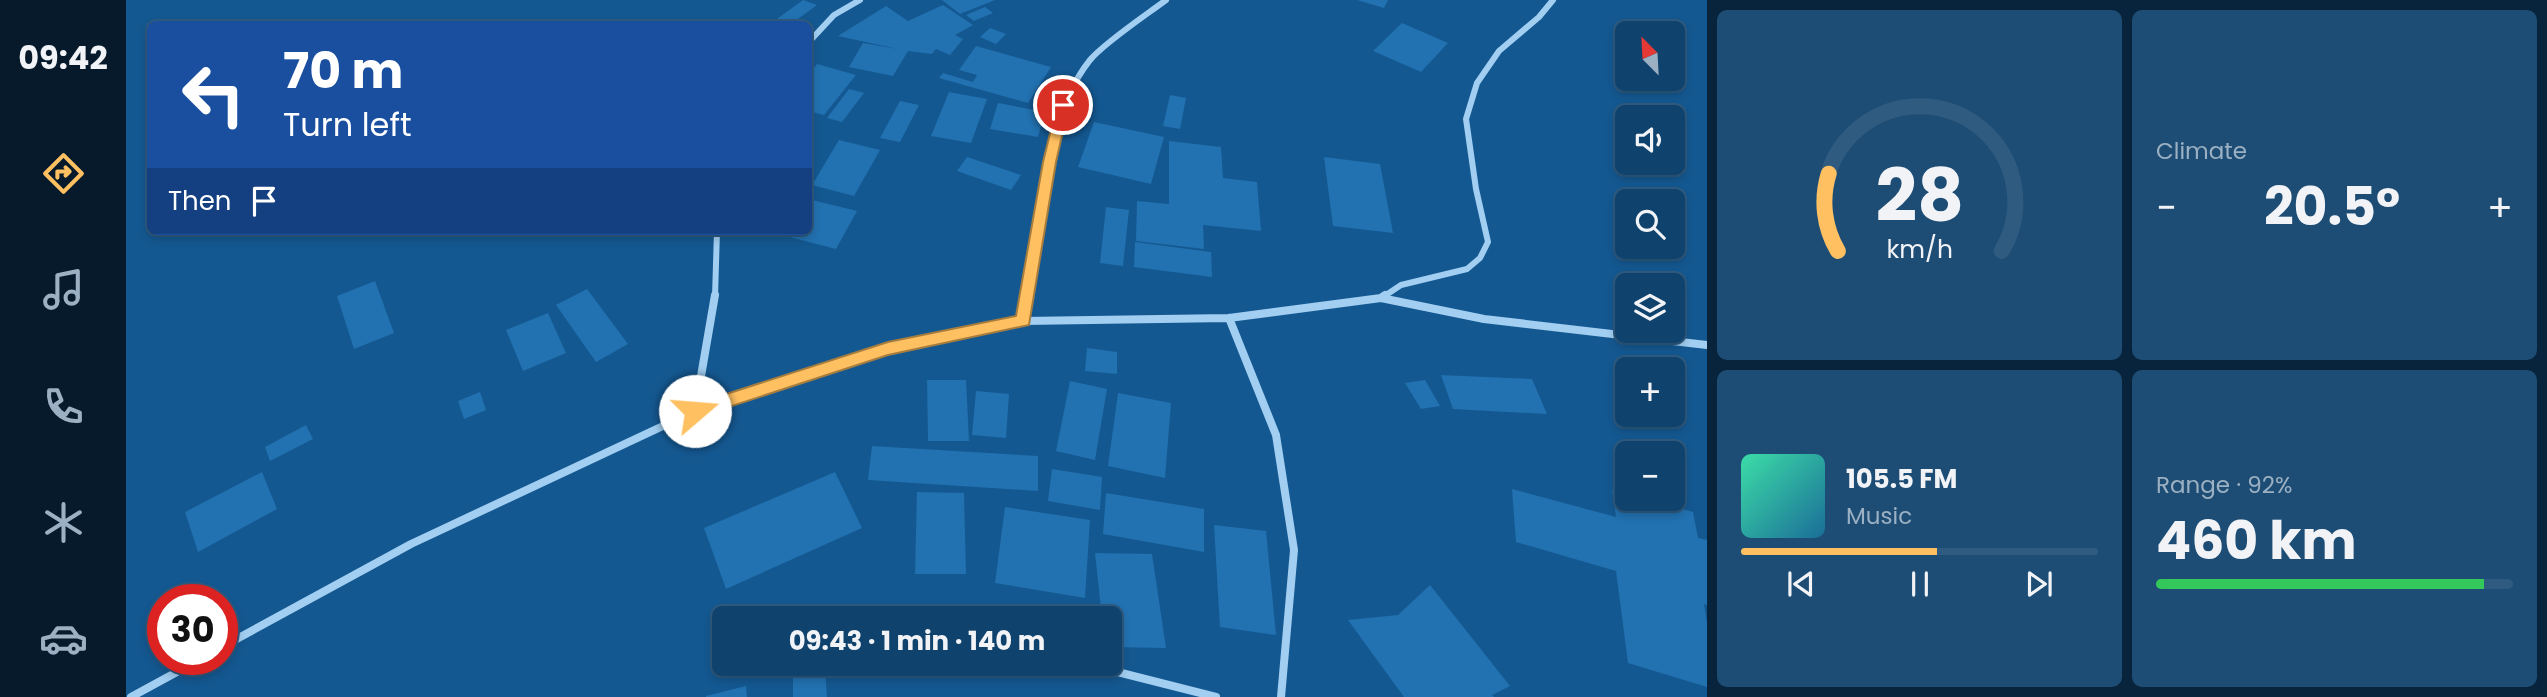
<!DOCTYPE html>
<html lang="en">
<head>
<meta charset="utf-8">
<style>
	:root { --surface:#0f426d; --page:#1d4d75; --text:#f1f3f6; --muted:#9bb0c2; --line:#2f5b80; --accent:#ffc061 }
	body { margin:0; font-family:Poppins,sans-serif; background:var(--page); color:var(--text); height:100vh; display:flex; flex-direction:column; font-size:26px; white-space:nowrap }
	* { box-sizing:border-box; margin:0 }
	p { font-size:23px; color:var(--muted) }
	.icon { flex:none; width:38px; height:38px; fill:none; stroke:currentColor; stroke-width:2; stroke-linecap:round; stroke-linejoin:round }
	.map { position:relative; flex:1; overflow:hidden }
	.drawer { display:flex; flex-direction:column; gap:10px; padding:10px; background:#08243c; width:840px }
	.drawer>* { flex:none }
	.top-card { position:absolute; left:21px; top:21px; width:665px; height:214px; border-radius:10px; box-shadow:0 4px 10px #0003,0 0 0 2px var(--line); background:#1a4fa0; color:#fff; overflow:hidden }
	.needle { width:46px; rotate:336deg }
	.buttons { position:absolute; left:1489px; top:21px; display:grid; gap:14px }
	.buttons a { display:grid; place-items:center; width:70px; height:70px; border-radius:10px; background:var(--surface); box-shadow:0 4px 10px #0003,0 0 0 2px var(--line); font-size:35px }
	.speed { position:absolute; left:21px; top:584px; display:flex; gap:14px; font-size:35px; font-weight:700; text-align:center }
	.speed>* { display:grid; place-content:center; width:91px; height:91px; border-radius:50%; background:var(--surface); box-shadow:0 4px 10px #0003,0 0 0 2px var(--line); line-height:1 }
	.speed .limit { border:10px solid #d22; background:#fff; color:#111 }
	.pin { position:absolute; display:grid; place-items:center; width:60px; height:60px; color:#fff; margin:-30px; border:4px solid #fff; border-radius:50%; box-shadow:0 2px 7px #0007 }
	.me { position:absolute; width:77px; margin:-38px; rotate:72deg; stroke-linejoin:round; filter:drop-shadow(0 0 5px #0008) }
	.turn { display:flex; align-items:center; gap:24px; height:147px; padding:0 21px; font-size:32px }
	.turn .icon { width:91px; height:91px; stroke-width:2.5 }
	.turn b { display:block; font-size:49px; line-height:60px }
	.then { display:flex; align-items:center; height:66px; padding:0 21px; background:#0003; gap:14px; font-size:26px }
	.big { font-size:52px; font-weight:700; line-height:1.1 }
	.drawer .tile { flex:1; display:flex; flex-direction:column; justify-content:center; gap:10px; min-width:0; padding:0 24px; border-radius:10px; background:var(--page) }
	.drawer .dial { align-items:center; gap:0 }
	.dial svg { height:182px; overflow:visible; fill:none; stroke:var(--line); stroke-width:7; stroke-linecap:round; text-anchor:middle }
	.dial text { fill:var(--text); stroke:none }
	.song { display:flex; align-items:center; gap:21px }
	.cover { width:84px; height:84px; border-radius:10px; background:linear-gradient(135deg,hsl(160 70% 55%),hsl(200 70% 35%)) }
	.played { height:7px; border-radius:4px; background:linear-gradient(90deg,var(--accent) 55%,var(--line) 55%) }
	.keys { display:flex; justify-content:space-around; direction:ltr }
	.heat { display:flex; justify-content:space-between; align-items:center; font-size:38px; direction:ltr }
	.charge { height:10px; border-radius:5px; background:linear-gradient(90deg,#34c759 92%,var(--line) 0) }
	.drawer .tiles { flex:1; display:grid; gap:10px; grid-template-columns:repeat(2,1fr) }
	.trip { position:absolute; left:586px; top:606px; width:410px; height:70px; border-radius:10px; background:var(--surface); box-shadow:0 4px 10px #0003,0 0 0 2px var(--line); font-weight:700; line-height:70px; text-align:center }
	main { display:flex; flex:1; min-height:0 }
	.tabs { display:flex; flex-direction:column; width:126px; justify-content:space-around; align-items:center; background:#061a2c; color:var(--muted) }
	.tabs .icon { width:49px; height:49px }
	.tabs .on { color:var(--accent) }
	.tabs b { font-size:32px; color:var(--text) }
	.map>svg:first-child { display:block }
	.building { fill:#2271b0 }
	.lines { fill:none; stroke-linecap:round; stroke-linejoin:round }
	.street-far1 { stroke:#a1cef1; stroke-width:6 }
	.street { stroke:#a1cef1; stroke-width:8 }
	.route { fill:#ffc061; stroke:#a67d3f; stroke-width:2 }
</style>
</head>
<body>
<main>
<nav class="tabs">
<b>09:42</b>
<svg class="icon on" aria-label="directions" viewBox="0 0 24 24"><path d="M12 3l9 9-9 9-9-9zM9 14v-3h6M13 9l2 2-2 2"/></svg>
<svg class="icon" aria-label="music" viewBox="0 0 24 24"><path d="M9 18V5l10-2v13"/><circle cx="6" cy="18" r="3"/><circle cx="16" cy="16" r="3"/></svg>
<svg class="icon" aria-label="phone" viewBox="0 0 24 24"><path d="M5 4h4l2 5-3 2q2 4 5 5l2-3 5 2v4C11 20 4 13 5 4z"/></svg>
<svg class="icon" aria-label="climate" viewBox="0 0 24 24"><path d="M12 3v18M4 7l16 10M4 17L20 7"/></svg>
<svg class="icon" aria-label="car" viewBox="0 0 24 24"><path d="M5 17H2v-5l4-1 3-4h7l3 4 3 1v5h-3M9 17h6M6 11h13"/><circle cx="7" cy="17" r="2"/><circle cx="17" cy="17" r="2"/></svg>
</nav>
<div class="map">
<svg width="1581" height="697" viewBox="0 0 1581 697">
	<rect width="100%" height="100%" fill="#145891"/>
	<path class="building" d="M677,0L691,5L665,24H644Z
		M816,0H869L834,14Z
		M1231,0H1262L1258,8Z
		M817,5L847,25L829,35L837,39L824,55L810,49L806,54L782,51L767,76L723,67L737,43L772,49L712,36L760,6L782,21Z
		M859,7L867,13L848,21L840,15Z
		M1276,23L1322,43L1295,72L1247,51Z
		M864,28L880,34L870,44L854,37Z
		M850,46L925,67L902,103L813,78L817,73L847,82L851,75L833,70Z
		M691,64L730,75L698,115L682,111V75Z
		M723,89L738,93L716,122L701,118Z
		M823,92L861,99L845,143L805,136Z
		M1044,95L1060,98L1054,129L1037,126Z
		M774,101L793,105L774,142L754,138Z
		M872,103L919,112L912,137L864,129Z
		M968,122L1038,137L1025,184L952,167Z
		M713,140L754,150L728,196L686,185Z
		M1043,141L1095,147L1097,178L1131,182L1135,231L1077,225L1078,249L1010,241L1011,201L1043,204Z
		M841,157L895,175L885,190L831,171Z
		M1198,157L1254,164L1267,233L1207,226Z
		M682,199L731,211L710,249L644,232L682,231Z
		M980,207L1003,210L997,266L974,263Z
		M1009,242L1085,252L1086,277L1008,267Z
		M249,281L268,333L228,349L211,296Z
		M461,289L502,344L470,362L430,305Z
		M422,313L440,353L397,371L380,330Z
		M961,348L991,352V374L959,371Z
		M1315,375L1406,379L1421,414L1327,409Z
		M801,380H840L843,441H802Z
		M1299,380L1314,406L1295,409L1279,383Z
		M944,381L981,389L969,460L930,451Z
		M850,391L883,394L880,438L846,435Z
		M354,392L360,410L338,419L332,401Z
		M992,393L1045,403L1039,478L982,466Z
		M180,425L187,439L144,461L139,447Z
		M746,446L912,456V491L742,480Z
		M926,469L976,477L974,510L922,501Z
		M136,472L151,509L72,552L59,512Z
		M709,472L736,528L600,589L578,528Z
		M1386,489L1490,517L1486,490L1502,494V499H1520L1567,512L1572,538L1581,540V605L1578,604L1581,622V687L1502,663L1490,571L1390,542Z
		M791,492L838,493L840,574H789Z
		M980,493L1078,509V552L977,534Z
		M879,507L964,520L959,598L869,583Z
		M1088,525L1140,531L1150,635L1094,627Z
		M969,553L1026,554L1040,648L984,647V618H976Z
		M1304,585L1384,686L1366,695L1368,697H1278L1222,620L1272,615Z
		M699,666L701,697H667V669Z
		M620,686L621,697H580V696Z"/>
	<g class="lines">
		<path class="street-far1" d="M682,43L708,15L734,0
			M589,297L591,231
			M901,297C913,225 918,117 964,60C978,43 1020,15 1040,0
			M1257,297L1275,285L1341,269L1354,258L1362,242L1350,189L1340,119L1351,83L1373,51L1413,17L1427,0"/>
		<path class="street" d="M1256,297L1259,295
			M1103,318L1150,435L1168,550L1155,697
			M897,321L901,295
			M569,411L589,295
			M96,647L285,544L569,411L762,349L897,321L1103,318L1255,298L1358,319L1581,345
			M956,663L1090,697
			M5,697L73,660"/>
	</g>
	<path class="route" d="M937,101L943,105L930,162L903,325L762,355L569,418L563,416L561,411L563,406L762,342L890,316L917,162L931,105Z"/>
</svg>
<div class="buttons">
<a><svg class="needle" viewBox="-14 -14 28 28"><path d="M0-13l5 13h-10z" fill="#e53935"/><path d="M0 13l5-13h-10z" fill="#9bb0c2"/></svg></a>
<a><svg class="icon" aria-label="sound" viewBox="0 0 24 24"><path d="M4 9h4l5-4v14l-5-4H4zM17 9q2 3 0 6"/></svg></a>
<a><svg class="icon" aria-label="search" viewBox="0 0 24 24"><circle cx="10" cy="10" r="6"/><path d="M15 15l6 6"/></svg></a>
<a><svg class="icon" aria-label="layers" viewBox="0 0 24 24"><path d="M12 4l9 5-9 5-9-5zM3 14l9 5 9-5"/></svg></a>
<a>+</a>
<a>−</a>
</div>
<div class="speed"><div class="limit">30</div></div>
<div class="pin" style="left:937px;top:105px;background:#d93025"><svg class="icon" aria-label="arrive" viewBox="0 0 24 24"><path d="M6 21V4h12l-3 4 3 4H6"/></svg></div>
<svg class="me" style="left:569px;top:411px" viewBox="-20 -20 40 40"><circle r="19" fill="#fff"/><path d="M0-13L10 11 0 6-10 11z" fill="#ffc061"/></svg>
<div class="trip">09:43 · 1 min · 140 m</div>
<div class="top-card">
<div class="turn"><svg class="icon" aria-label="left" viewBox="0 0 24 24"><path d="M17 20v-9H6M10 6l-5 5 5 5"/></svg><div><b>70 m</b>Turn left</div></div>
<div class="then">Then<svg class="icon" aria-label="arrive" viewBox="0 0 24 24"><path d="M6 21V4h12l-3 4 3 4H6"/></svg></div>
</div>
</div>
<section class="drawer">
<div class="tiles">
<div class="tile dial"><svg viewBox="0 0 100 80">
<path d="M14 69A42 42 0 1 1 86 69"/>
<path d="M14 69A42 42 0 0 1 10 35" stroke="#ffc061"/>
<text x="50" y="56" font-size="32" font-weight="700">28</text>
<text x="50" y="72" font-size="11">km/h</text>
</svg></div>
<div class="tile"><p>Climate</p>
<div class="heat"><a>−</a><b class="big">20.5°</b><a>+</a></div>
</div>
<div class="tile">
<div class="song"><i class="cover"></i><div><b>105.5 FM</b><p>Music</p></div></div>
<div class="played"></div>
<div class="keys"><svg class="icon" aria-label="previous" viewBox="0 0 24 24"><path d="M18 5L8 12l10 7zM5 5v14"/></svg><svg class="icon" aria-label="pause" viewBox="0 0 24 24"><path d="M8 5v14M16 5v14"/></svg><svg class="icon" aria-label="next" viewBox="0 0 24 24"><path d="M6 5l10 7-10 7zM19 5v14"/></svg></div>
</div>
<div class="tile"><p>Range · 92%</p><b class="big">460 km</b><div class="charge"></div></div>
</div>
</section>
</main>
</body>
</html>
